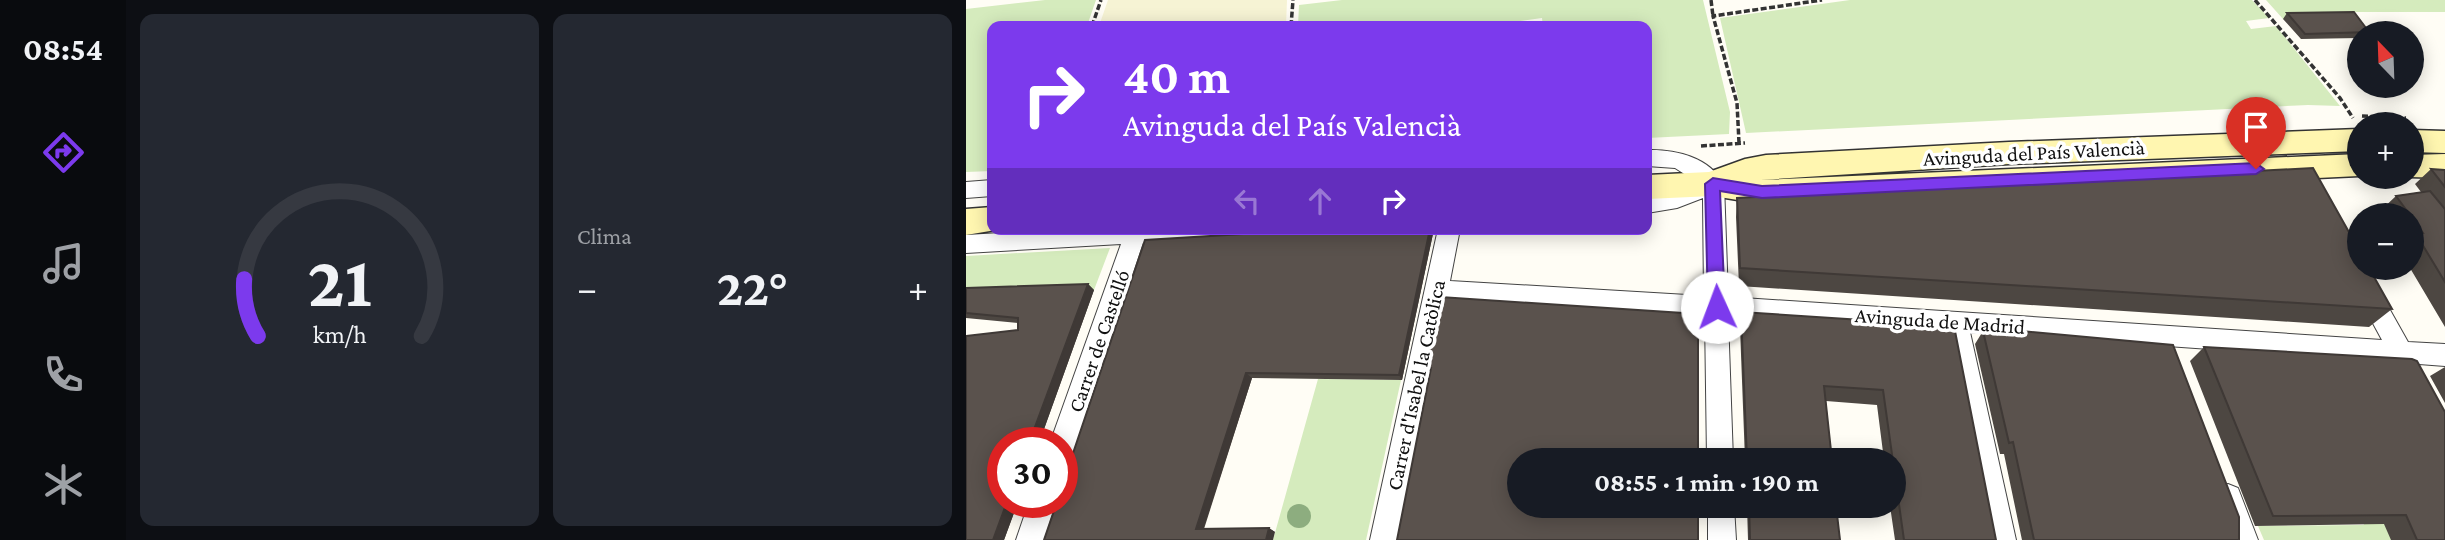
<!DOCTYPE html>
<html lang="es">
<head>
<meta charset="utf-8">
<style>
	:root { --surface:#171b24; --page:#242831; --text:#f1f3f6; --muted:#9ea1a6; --line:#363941; --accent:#7c3aed }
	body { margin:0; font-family:"Crimson Pro",serif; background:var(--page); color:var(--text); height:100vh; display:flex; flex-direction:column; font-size:26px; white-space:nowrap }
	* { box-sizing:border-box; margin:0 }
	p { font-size:23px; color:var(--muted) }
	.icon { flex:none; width:38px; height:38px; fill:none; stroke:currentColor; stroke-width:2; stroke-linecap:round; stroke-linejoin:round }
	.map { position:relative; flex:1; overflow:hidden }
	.details { display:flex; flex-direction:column; gap:14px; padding:14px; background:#0d0f14; width:840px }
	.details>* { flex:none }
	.banner { position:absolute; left:21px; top:21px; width:665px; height:214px; border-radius:14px; box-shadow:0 4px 18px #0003; background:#7c3aed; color:#fff; overflow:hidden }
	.needle { width:46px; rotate:337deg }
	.fabs { position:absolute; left:1381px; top:21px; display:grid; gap:14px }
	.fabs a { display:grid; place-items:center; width:77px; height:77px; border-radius:50%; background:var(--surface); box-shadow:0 4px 18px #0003; font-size:35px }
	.speed { position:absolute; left:21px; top:427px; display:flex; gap:14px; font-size:35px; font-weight:700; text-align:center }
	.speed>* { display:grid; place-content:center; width:91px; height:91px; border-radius:50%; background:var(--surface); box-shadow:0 4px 18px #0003; line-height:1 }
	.speed .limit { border:10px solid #d22; background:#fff; color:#111 }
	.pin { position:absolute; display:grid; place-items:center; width:60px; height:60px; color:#fff; margin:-72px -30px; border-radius:50% 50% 50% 0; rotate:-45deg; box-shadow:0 0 7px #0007 }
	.pin .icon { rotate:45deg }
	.me { position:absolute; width:77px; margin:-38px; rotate:358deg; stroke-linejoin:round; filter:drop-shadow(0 0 5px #0008) }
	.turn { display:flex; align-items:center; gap:24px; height:147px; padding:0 21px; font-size:32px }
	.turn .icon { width:91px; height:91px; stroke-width:2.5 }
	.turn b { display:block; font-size:49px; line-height:60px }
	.lanes { display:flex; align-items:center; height:66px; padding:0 21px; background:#0003; justify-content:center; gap:35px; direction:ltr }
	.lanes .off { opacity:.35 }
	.big { font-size:52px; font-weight:700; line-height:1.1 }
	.details .card { flex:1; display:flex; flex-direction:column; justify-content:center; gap:10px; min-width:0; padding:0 24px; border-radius:14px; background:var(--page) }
	.details .dial { align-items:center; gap:0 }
	.dial svg { height:182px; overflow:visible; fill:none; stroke:var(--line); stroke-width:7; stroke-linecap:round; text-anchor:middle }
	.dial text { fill:var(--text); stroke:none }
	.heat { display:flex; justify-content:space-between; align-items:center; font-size:38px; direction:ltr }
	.details .tiles { flex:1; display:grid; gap:14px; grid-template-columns:repeat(2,1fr) }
	.trip { position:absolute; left:541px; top:448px; width:399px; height:70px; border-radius:35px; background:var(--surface); box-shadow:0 4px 18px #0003; font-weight:700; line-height:70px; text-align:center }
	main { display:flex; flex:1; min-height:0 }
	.tabs { display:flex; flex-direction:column; width:126px; justify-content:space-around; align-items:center; background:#090b0e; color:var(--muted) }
	.tabs .icon { width:49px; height:49px }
	.tabs .active { color:var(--accent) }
	.tabs b { font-size:32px; color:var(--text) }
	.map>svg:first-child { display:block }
	.farmland { fill:#f6f3d4 }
	.green { fill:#d5ebbd }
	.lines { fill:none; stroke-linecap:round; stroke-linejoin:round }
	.street-casing { stroke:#444; stroke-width:2 }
	.secondary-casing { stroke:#333; stroke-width:3 }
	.path { stroke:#333; stroke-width:3.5; stroke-dasharray:6 2.5; stroke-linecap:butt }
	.street { fill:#fff; fill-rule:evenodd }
	.secondary { fill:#fff6b0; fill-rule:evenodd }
	.tree { fill:#8dad7f }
	.wall { fill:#4d4742 }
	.shaded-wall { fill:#3f3936 }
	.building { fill:#5a524d; stroke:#3f3936; stroke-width:2 }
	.route { fill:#7c3aed; stroke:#51269a; stroke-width:2 }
	.labels { text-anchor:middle; stroke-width:7; stroke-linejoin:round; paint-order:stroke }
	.street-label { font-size:21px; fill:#111; stroke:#fff }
</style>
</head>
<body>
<main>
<nav class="tabs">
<b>08:54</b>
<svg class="icon active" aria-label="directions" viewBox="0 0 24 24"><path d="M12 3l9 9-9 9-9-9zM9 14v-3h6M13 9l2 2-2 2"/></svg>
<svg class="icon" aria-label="music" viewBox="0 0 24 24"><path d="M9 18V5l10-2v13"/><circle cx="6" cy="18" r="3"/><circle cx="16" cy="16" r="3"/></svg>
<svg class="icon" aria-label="phone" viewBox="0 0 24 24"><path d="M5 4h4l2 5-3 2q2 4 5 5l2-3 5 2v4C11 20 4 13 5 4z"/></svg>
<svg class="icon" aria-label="climate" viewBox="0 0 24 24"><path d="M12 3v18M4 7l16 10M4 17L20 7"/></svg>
</nav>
<section class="details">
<div class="tiles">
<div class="card dial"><svg viewBox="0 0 100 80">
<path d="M14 69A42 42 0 1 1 86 69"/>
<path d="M14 69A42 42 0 0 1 8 44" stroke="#7c3aed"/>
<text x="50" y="56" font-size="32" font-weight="700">21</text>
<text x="50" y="72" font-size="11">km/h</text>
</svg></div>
<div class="card"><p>Clima</p>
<div class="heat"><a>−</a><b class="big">22°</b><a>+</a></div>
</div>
</div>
</section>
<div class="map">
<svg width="1479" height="540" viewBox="0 0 1479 540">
	<rect width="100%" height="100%" fill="#fffdf5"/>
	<path class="farmland" d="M142,0H321L320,26H133Z"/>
	<path class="green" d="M79,0H130L121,26H26V171L0,172V9Z
		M376,0H737L764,112L763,134L681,138V26H577L576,18L517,26H332L333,5Z
		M884,0H1286L1303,18L1280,21L1285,29L1310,26L1374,106L1342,105L780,133L754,18Z
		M1300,0H1479V12H1380L1349,18L1317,19Z
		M144,248L128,290L0,294V256Z
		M352,379L435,380L400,540H307Z
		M1388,501L1479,540H1298L1292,526L1398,525Z"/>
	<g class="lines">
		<defs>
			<path id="street" d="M681,150C709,149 743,157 758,184L762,297L1416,340L1390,292L1394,285L1402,282L1410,285L1442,342L1479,344V366L1453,364L1450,371L1441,374L1432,371L1428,362L1004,332L1050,540H1022L980,331L762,317L767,460H741L739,316L480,300L432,540H404L472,229H494L484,281L738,296L737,198L711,208L681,213V197L708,192L731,182L709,168L681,166Z
				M26,180V196L0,198V182Z
				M104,229H280L277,235L269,238L177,243L109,447L105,456L96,459V443H84L155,244L0,253V235Z
				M1262,484L1272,488L1292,540H1264L1248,497L1252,488Z
				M63,502H90L78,540H50Z
				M742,506H768L770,540H742Z"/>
			<path id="secondary" d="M1393,129V151L1043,164L794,180L1393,154V176L796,204L747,196L681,199V175L743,172L779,159L800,155L1043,142Z
				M1446,130L1479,131V153L1446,152Z
				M1479,154V178L1444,177L1446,155Z
				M26,207V229H36L0,235V209Z"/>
		</defs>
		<use href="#street" class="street-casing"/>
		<use href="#secondary" class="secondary-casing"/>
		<path class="path" d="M745,0L747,16
			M1289,0L1374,98L1387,118
			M126,26L135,0
			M325,26L327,0
			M1396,116L1440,118
			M773,143L771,103L747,16L856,0
			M735,146L779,143"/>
		<use href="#street" class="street"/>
		<use href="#secondary" class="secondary"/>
	</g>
	<circle class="tree" cx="333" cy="516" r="12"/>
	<path class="wall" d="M1321,13L1403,32L1393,33V38L1335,39L1317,19Z
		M1465,169L1479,170V327L1444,268H1446V215H1417L1414,211L1430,196L1455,192L1449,184Z
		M771,198L1426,309L1403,327L773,286L770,217Z
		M468,229L436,380L286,378L238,529L303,528L309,532L78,540L91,502Z
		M122,284L128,290L73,443H37V502H52L38,540H0L52,330V323L0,318V288Z
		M775,312L988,326L1030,540H929L924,506H928V460H918L911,405L860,401L866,460H779L774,328Z
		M1023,328L1273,540H1056L1038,454H1034L1009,344L1017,331H1021Z
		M1238,347L1479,540H1425L1418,524L1289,526L1224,361Z
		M1479,367V403L1464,376Z
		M781,506H870L874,540H782Z"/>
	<path class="shaded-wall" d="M464,229H468L436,380L433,375Z
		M122,284L128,290L73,443H63Z
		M280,373L286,378L236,533L230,529Z
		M41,502H52L38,540H27Z
		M303,528L309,532L307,540H300Z"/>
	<path class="building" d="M1388,12L1403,32L1339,34L1321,13Z
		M1347,168L1393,250V268H1403L1426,309L774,268L771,198Z
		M1465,169L1479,170V187Z
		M1464,191L1479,209V282L1450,234L1457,233L1446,217V215H1444L1430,196Z
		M357,229H464L433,375L280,373L230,529L303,528L300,540H78L91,502H96V486L179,240Z
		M122,284L63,443H37V502H41L27,540H0V336L52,330V318L0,313V288Z
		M474,297L732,314V460H553V506H732V540H431L465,368H459Z
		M775,312L988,326L1030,540H938L917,390L858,386L866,460H781Z
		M1023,328L1207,345L1273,517V540H1068L1047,442L1043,443L1017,331H1023Z
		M1238,347L1446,359L1451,361L1479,412V540H1451L1440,515L1307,516Z
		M783,506H870L874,540H784Z"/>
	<path class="route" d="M1290,163L1298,169L1290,174L796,198L754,191L759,307L756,312H745L742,307L739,184L747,178L796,186Z"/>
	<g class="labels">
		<g class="street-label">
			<text transform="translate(1068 153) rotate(-3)" y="7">Avinguda del País Valencià</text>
			<text transform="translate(974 321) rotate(4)" y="7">Avinguda de Madrid</text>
			<text transform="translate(133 341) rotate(-71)" y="7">Carrer de Castelló</text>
			<text transform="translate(450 385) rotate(-78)" y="7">Carrer d'Isabel la Catòlica</text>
		</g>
	</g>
</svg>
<div class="fabs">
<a><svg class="needle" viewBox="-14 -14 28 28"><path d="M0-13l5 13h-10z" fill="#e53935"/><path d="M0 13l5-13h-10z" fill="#9ea1a6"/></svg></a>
<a>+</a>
<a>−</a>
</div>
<div class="speed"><div class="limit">30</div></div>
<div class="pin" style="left:1290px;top:169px;background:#d93025"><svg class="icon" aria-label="arrive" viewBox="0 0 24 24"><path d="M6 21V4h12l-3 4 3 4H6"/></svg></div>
<svg class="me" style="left:751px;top:307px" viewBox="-20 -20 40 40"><circle r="19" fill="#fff"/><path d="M0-13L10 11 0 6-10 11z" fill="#7c3aed"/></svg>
<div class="trip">08:55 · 1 min · 190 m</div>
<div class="banner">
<div class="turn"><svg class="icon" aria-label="right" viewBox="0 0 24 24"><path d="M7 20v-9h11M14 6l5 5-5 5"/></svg><div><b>40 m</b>Avinguda del País Valencià</div></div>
<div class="lanes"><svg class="icon off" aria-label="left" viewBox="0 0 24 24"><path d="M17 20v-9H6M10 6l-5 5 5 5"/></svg><svg class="icon off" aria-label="ahead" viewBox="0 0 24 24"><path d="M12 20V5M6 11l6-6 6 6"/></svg><svg class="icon" aria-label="right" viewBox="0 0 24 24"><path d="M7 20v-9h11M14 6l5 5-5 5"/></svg></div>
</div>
</div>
</main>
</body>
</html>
